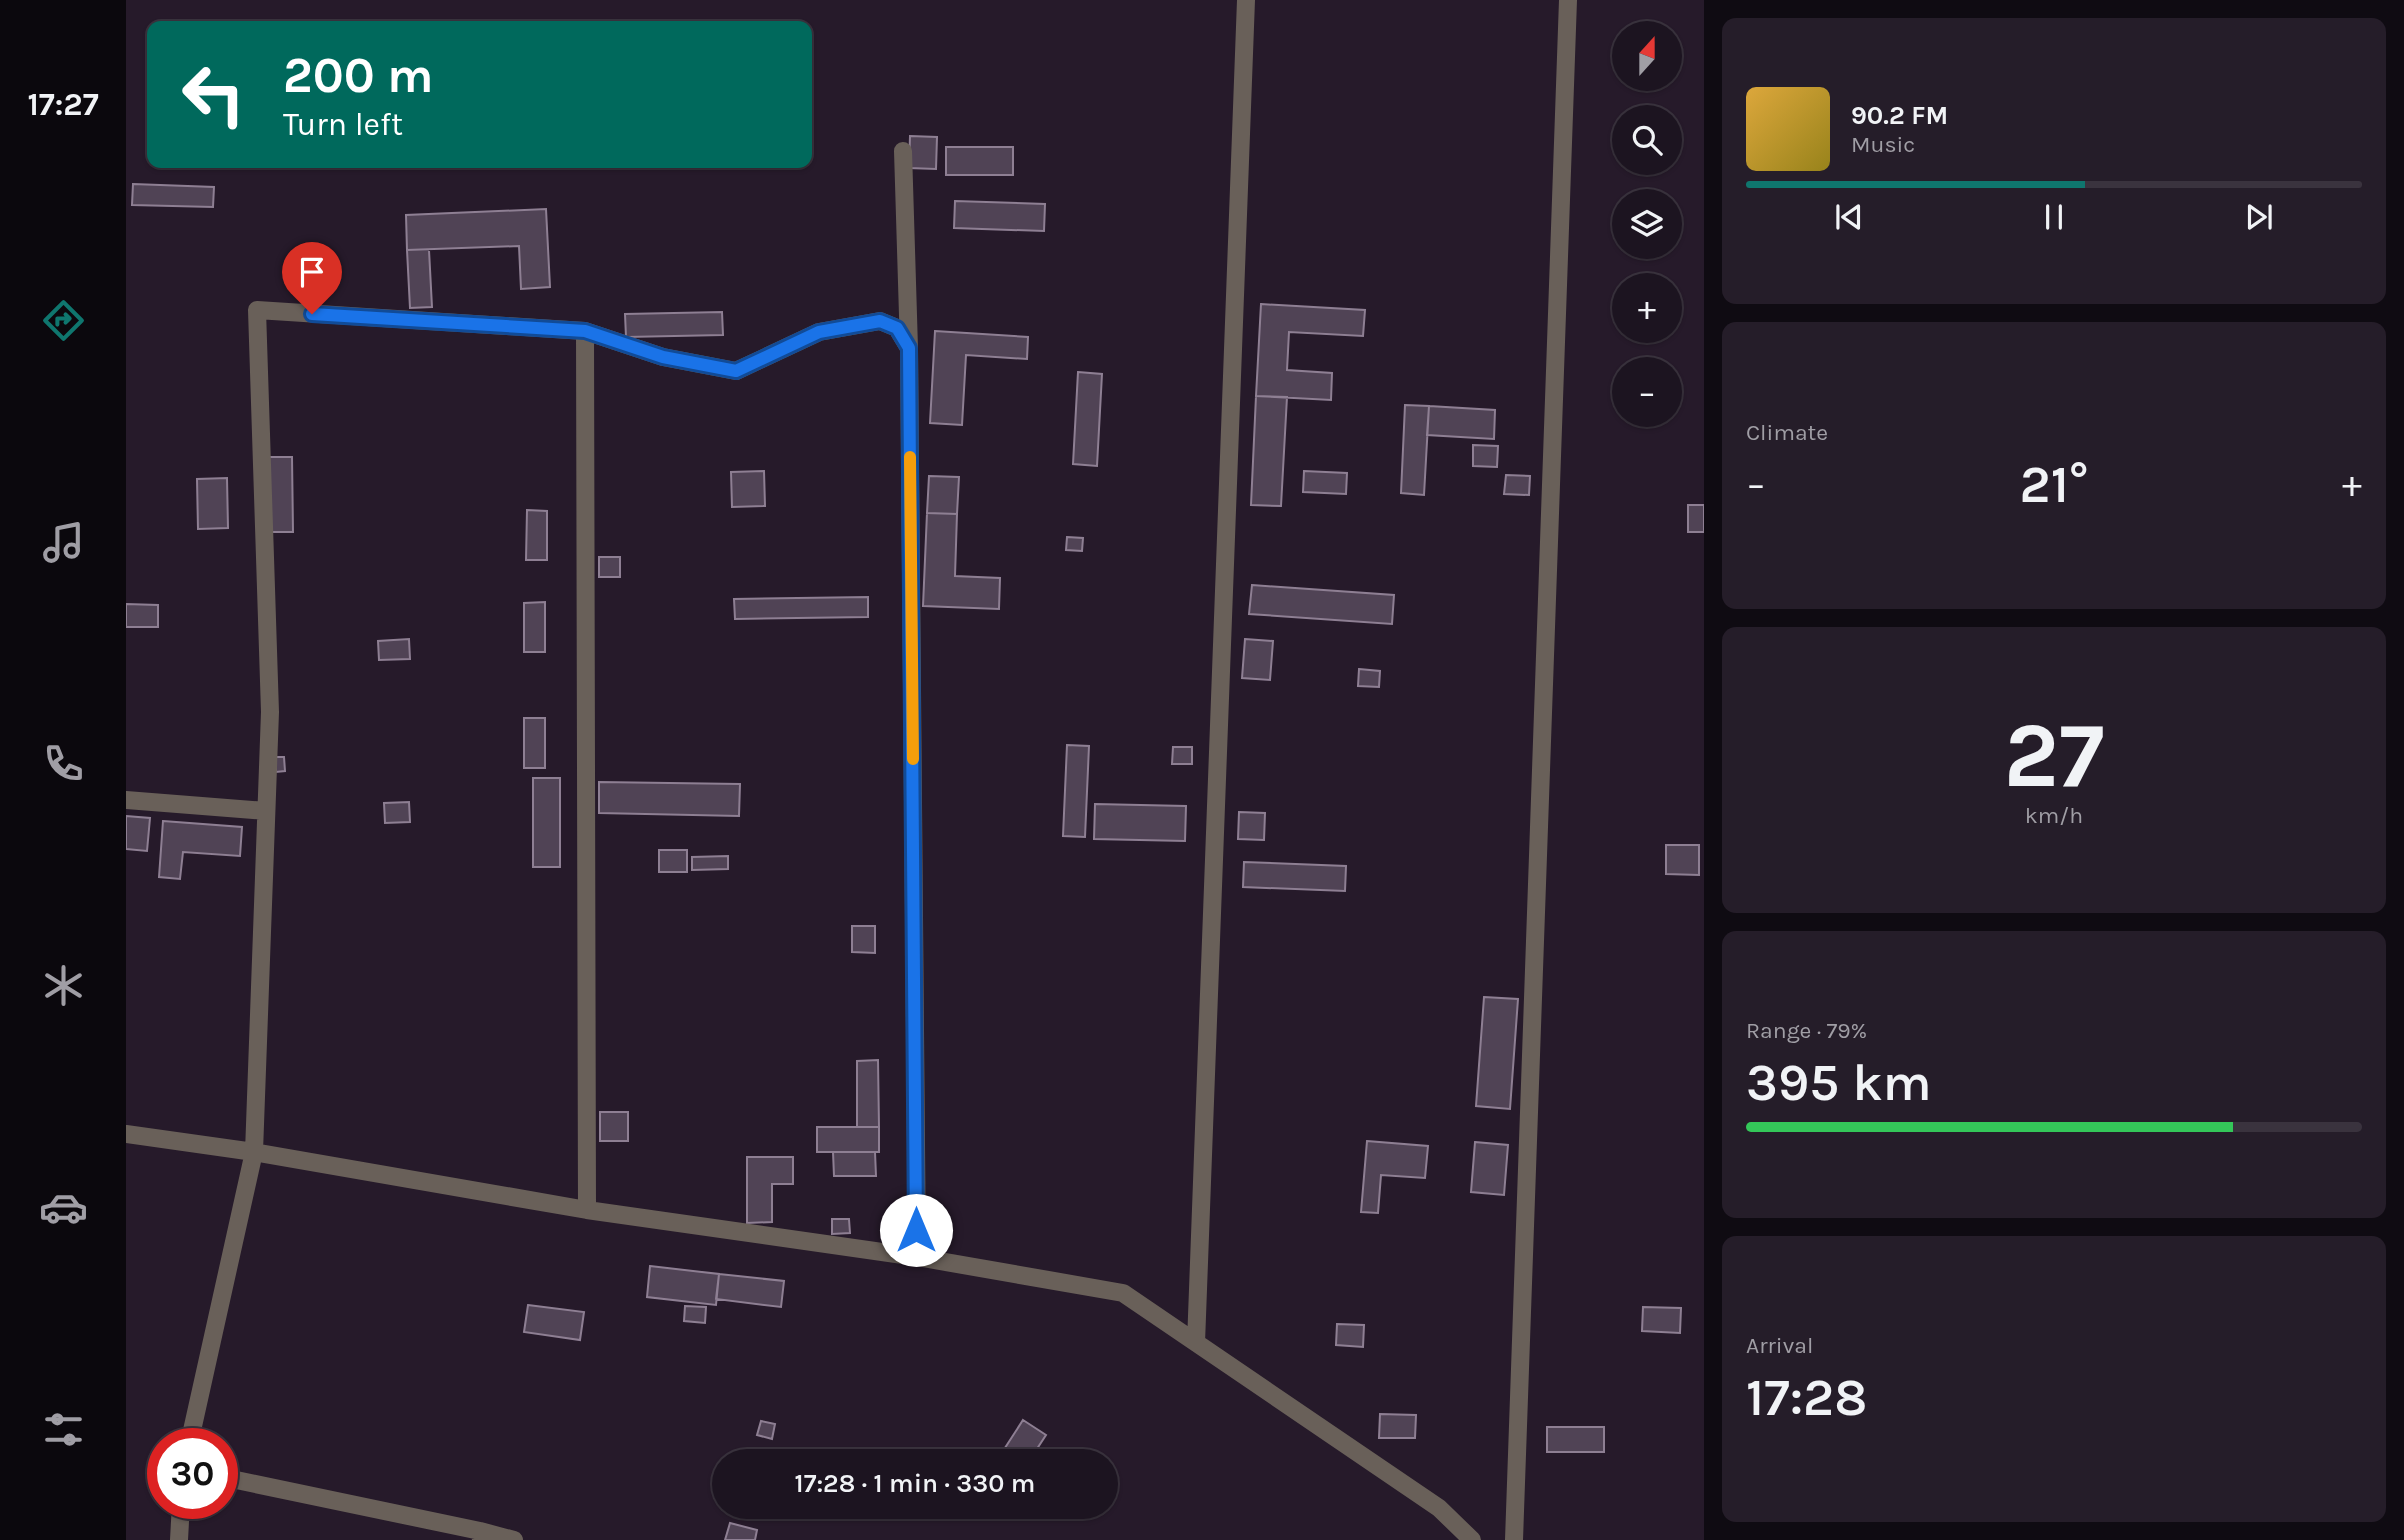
<!DOCTYPE html>
<html lang="en">
<head>
<meta charset="utf-8">
<style>
	:root { --surface:#1c1420; --page:#251d29; --text:#f1f3f6; --muted:#a09ea5; --line:#3a333e; --accent:#0f766e }
	body { margin:0; font-family:Karla,sans-serif; background:var(--page); color:var(--text); height:100vh; display:flex; flex-direction:column; font-size:26px; white-space:nowrap }
	* { box-sizing:border-box; margin:0 }
	p { font-size:23px; color:var(--muted) }
	.icon { flex:none; width:38px; height:38px; fill:none; stroke:currentColor; stroke-width:2; stroke-linecap:round; stroke-linejoin:round }
	.map { position:relative; flex:1; overflow:hidden }
	.details { display:flex; flex-direction:column; gap:18px; padding:18px; background:#0f0b12; width:700px }
	.details>* { flex:none }
	.top-card { position:absolute; left:21px; top:21px; width:665px; height:147px; border-radius:14px; box-shadow:0 2px 5px #0004,0 0 0 2px var(--line); background:#00695c; color:#fff; overflow:hidden }
	.needle { width:46px; rotate:21deg }
	.controls { position:absolute; left:1486px; top:21px; display:grid; gap:14px }
	.controls a { display:grid; place-items:center; width:70px; height:70px; border-radius:50%; background:var(--surface); box-shadow:0 2px 5px #0004,0 0 0 2px var(--line); font-size:35px }
	.speed { position:absolute; left:21px; top:1428px; display:flex; gap:14px; font-size:35px; font-weight:700; text-align:center }
	.speed>* { display:grid; place-content:center; width:91px; height:91px; border-radius:50%; background:var(--surface); box-shadow:0 2px 5px #0004,0 0 0 2px var(--line); line-height:1 }
	.speed .limit { border:10px solid #d22; background:#fff; color:#111 }
	.pin { position:absolute; display:grid; place-items:center; width:60px; height:60px; color:#fff; margin:-72px -30px; border-radius:50% 50% 50% 0; rotate:-45deg; box-shadow:0 0 7px #0007 }
	.pin .icon { rotate:45deg }
	.me { position:absolute; width:77px; margin:-38px; rotate:0deg; stroke-linejoin:round; filter:drop-shadow(0 0 5px #0008) }
	.turn { display:flex; align-items:center; gap:24px; height:147px; padding:0 21px; font-size:32px }
	.turn .icon { width:91px; height:91px; stroke-width:2.5 }
	.turn b { display:block; font-size:49px; line-height:60px }
	.big { font-size:52px; font-weight:600; line-height:1.1 }
	.details .card { flex:1; display:flex; flex-direction:column; justify-content:center; gap:10px; min-width:0; padding:0 24px; border-radius:14px; background:var(--page) }
	.details .dial { align-items:center; gap:0 }
	.dial b { font-size:91px; line-height:1 }
	.song { display:flex; align-items:center; gap:21px }
	.cover { width:84px; height:84px; border-radius:10px; background:linear-gradient(135deg,hsl(40 70% 55%),hsl(50 70% 35%)) }
	.played { height:7px; border-radius:4px; background:linear-gradient(90deg,var(--accent) 55%,var(--line) 55%) }
	.keys { display:flex; justify-content:space-around; direction:ltr }
	.heat { display:flex; justify-content:space-between; align-items:center; font-size:38px; direction:ltr }
	.charge { height:10px; border-radius:5px; background:linear-gradient(90deg,#34c759 79%,var(--line) 0) }
	.trip { position:absolute; left:586px; top:1449px; width:406px; height:70px; border-radius:35px; background:var(--surface); box-shadow:0 2px 5px #0004,0 0 0 2px var(--line); font-weight:600; line-height:70px; text-align:center }
	main { display:flex; flex:1; min-height:0 }
	.tab-bar { display:flex; flex-direction:column; width:126px; justify-content:space-around; align-items:center; background:#0b080d; color:var(--muted) }
	.tab-bar .icon { width:49px; height:49px }
	.tab-bar .active { color:var(--accent) }
	.tab-bar b { font-size:32px; color:var(--text) }
	.map>svg:first-child { display:block }
	.building { fill:#504355; stroke:#8e7f93; stroke-width:2 }
	.lines { fill:none; stroke-linecap:round; stroke-linejoin:round }
	.street { stroke:#696059; stroke-width:18 }
	.route-casing { stroke:#114b97; stroke-width:18 }
	.route { stroke:#1a73e8; stroke-width:12 }
	.slow { stroke:#f59e0b; stroke-width:12 }
</style>
</head>
<body>
<main>
<nav class="tab-bar">
<b>17:27</b>
<svg class="icon active" aria-label="directions" viewBox="0 0 24 24"><path d="M12 3l9 9-9 9-9-9zM9 14v-3h6M13 9l2 2-2 2"/></svg>
<svg class="icon" aria-label="music" viewBox="0 0 24 24"><path d="M9 18V5l10-2v13"/><circle cx="6" cy="18" r="3"/><circle cx="16" cy="16" r="3"/></svg>
<svg class="icon" aria-label="phone" viewBox="0 0 24 24"><path d="M5 4h4l2 5-3 2q2 4 5 5l2-3 5 2v4C11 20 4 13 5 4z"/></svg>
<svg class="icon" aria-label="climate" viewBox="0 0 24 24"><path d="M12 3v18M4 7l16 10M4 17L20 7"/></svg>
<svg class="icon" aria-label="car" viewBox="0 0 24 24"><path d="M5 17H2v-5l4-1 3-4h7l3 4 3 1v5h-3M9 17h6M6 11h13"/><circle cx="7" cy="17" r="2"/><circle cx="17" cy="17" r="2"/></svg>
<svg class="icon" aria-label="filters" viewBox="0 0 24 24"><path d="M4 7h16M4 17h16"/><circle cx="9" cy="7" r="2"/><circle cx="15" cy="17" r="2"/></svg>
</nav>
<div class="map">
<svg width="1578" height="1540" viewBox="0 0 1578 1540">
	<rect width="100%" height="100%" fill="#261a2a"/>
	<path class="building" d="M784,136L811,137L810,169L783,168Z
		M820,147H887V175H820Z
		M7,184L88,187L87,207L6,205Z
		M829,201L919,204L918,231L828,228Z
		M420,209L424,287L395,289L393,246L281,250L280,215Z
		M281,250H303L306,307L284,308Z
		M1135,304L1239,310L1237,336L1163,332L1161,370L1206,373L1205,400L1130,396Z
		M596,312L597,335L500,337L499,314Z
		M809,331L902,337L901,359L840,355L836,425L804,423Z
		M952,372L976,374L971,466L947,464Z
		M1130,396L1161,397L1155,506L1125,505Z
		M1279,405L1303,406L1298,495L1275,493Z
		M1303,406L1369,410L1368,439L1301,435Z
		M1347,445L1372,446L1371,467L1347,466Z
		M143,457H166L167,532H143Z
		M638,471L639,506L606,507L605,472Z
		M1178,471L1221,473L1220,494L1177,492Z
		M1380,475L1404,476L1403,495L1378,494Z
		M803,476L833,477L831,514L801,513Z
		M101,478L102,528L72,529L71,479Z
		M1562,505H1578V532H1562Z
		M401,510L421,511V560H400Z
		M801,513L831,514L829,576L874,578L873,609L797,606Z
		M941,537L957,538L956,551L940,550Z
		M473,557H494V577H473Z
		M1126,585L1268,595L1266,624L1123,614Z
		M742,597V617L609,619L608,599Z
		M419,602V652H398V603Z
		M0,604L32,605V627H0Z
		M283,639L284,659L253,660L252,641Z
		M1119,639L1147,641L1144,680L1116,678Z
		M1233,669L1254,671L1253,687L1232,686Z
		M398,718H419V768H398Z
		M941,745L963,746L959,837L937,836Z
		M1047,747H1066V764H1046Z
		M149,757H158L159,771L150,772Z
		M407,778H434V867H407Z
		M473,782L614,784L613,816L473,813Z
		M283,802L284,822L259,823L258,803Z
		M969,804L1060,806L1059,841L968,839Z
		M1113,812L1139,813L1138,840L1112,839Z
		M0,816L24,818L21,851L0,849Z
		M37,821L116,827L114,856L57,852L54,879L33,877Z
		M1540,845H1573V875L1540,874Z
		M533,850H561V872H533Z
		M602,856V869L566,870V857Z
		M1118,862L1220,866L1219,891L1117,887Z
		M726,926H749V953L726,952Z
		M1358,997L1392,999L1384,1109L1350,1106Z
		M752,1060L753,1127H731V1061Z
		M474,1112H502V1141H474Z
		M691,1127H753V1152H691Z
		M1241,1141L1302,1146L1299,1178L1255,1175L1252,1213L1235,1212Z
		M1349,1142L1382,1145L1378,1195L1345,1192Z
		M707,1152H749L750,1176H708Z
		M621,1157H667V1184H646V1222L621,1223Z
		M706,1219H723L724,1233L706,1234Z
		M524,1266L593,1274L590,1305L521,1297Z
		M593,1274L658,1281L655,1307L590,1299Z
		M402,1305L458,1312L454,1340L398,1332Z
		M559,1306L580,1307L579,1323L558,1321Z
		M1517,1307L1555,1308L1554,1333L1516,1331Z
		M1211,1324L1238,1325L1237,1347L1210,1345Z
		M1254,1414L1290,1415L1289,1438H1253Z
		M897,1420L920,1435L903,1461H893L877,1451Z
		M635,1421L649,1424L646,1439L631,1435Z
		M1421,1427H1478V1452H1421Z
		M604,1523L631,1530L629,1540H599Z"/>
	<g class="lines">
		<path class="street" d="M777,151L783,348
			M459,331L537,357L610,371L693,332L754,321L771,328L783,348L791,1257
			M0,800L140,811
			M0,1134L128,1152L461,1210L459,331L131,310L144,712L128,1152L63,1444
			M461,1210L791,1257L997,1293L1313,1508L1346,1540
			M1070,1343L1120,0
			M96,1477L354,1531L355,1540
			M354,1531L388,1540
			M53,1540L55,1503
			M1388,1540L1442,0"/>
	</g>
	<g class="lines">
		<defs>
			<path id="route" d="M186,314L459,331L537,357L610,371L693,332L754,321L771,328L783,348L790,1230"/>
		</defs>
		<use href="#route" class="route-casing"/>
		<use href="#route" class="route"/>
		<path class="slow" d="M784,457L787,759"/>
	</g>
</svg>
<div class="controls">
<a><svg class="needle" viewBox="-14 -14 28 28"><path d="M0-13l5 13h-10z" fill="#e53935"/><path d="M0 13l5-13h-10z" fill="#a09ea5"/></svg></a>
<a><svg class="icon" aria-label="search" viewBox="0 0 24 24"><circle cx="10" cy="10" r="6"/><path d="M15 15l6 6"/></svg></a>
<a><svg class="icon" aria-label="layers" viewBox="0 0 24 24"><path d="M12 4l9 5-9 5-9-5zM3 14l9 5 9-5"/></svg></a>
<a>+</a>
<a>−</a>
</div>
<div class="speed"><div class="limit">30</div></div>
<div class="pin" style="left:186px;top:314px;background:#d93025"><svg class="icon" aria-label="arrive" viewBox="0 0 24 24"><path d="M6 21V4h12l-3 4 3 4H6"/></svg></div>
<svg class="me" style="left:790px;top:1230px" viewBox="-20 -20 40 40"><circle r="19" fill="#fff"/><path d="M0-13L10 11 0 6-10 11z" fill="#1a73e8"/></svg>
<div class="trip">17:28 · 1 min · 330 m</div>
<div class="top-card">
<div class="turn"><svg class="icon" aria-label="left" viewBox="0 0 24 24"><path d="M17 20v-9H6M10 6l-5 5 5 5"/></svg><div><b>200 m</b>Turn left</div></div>
</div>
</div>
<section class="details">
<div class="card">
<div class="song"><i class="cover"></i><div><b>90.2 FM</b><p>Music</p></div></div>
<div class="played"></div>
<div class="keys"><svg class="icon" aria-label="previous" viewBox="0 0 24 24"><path d="M18 5L8 12l10 7zM5 5v14"/></svg><svg class="icon" aria-label="pause" viewBox="0 0 24 24"><path d="M8 5v14M16 5v14"/></svg><svg class="icon" aria-label="next" viewBox="0 0 24 24"><path d="M6 5l10 7-10 7zM19 5v14"/></svg></div>
</div>
<div class="card"><p>Climate</p>
<div class="heat"><a>−</a><b class="big">21°</b><a>+</a></div>
</div>
<div class="card dial"><b>27</b><p>km/h</p></div>
<div class="card"><p>Range · 79%</p><b class="big">395 km</b><div class="charge"></div></div>
<div class="card"><p>Arrival</p><b class="big">17:28</b></div>
</section>
</main>
</body>
</html>
